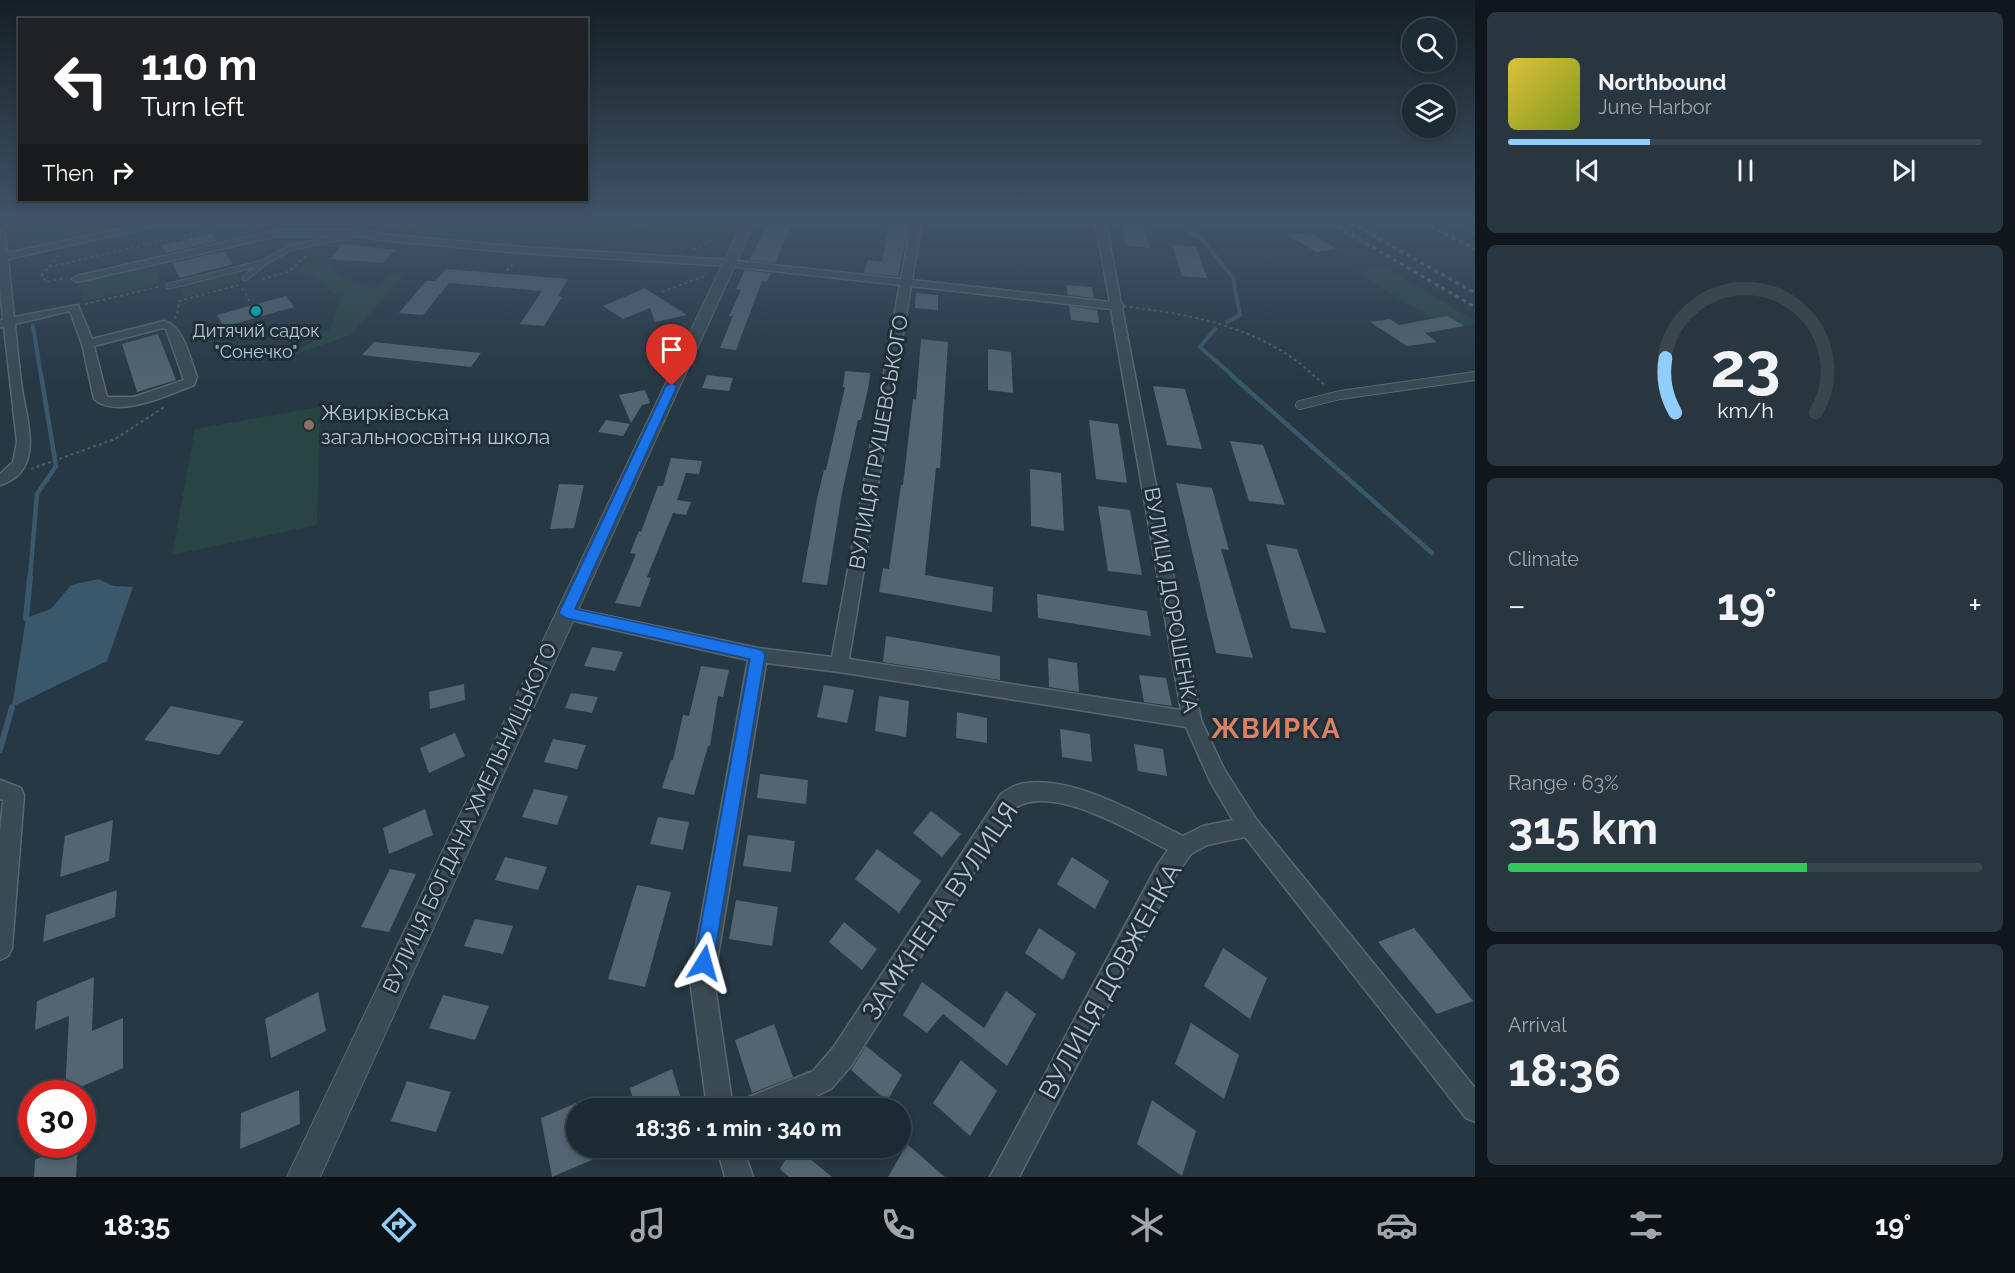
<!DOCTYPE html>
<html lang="en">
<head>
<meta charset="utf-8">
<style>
	:root { --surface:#1c2a33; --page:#29363f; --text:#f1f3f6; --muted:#a0a7ac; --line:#3a464e; --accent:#8ecdfc }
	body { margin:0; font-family:Raleway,sans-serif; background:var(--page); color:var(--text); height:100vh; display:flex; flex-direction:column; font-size:22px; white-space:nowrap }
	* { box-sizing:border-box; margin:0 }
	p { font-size:20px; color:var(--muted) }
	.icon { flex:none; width:33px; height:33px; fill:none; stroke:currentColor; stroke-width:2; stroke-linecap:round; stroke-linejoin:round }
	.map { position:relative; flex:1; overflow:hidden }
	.drawer { display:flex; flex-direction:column; gap:12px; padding:12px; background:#0f171c; width:540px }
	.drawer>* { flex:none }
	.banner { position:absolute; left:18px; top:18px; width:570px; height:183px; border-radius:0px; box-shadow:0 3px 9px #0003,0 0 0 2px var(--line); background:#202124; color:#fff; overflow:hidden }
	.buttons { position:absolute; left:1402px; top:18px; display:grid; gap:12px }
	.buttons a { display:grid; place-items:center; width:54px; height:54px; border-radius:50%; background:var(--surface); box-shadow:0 3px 9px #0003,0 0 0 2px var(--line); font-size:30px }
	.speed { position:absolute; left:18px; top:1080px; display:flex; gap:12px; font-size:30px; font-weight:700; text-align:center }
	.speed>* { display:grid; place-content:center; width:78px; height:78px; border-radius:50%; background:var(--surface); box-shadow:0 3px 9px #0003,0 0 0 2px var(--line); line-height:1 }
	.speed .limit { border:9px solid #d22; background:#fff; color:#111 }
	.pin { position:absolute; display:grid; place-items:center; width:51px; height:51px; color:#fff; margin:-62px -26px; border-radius:50% 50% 50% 0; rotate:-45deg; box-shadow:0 0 6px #0007 }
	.pin .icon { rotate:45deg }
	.me { position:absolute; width:66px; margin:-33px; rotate:8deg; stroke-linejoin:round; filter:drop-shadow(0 0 4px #0008) }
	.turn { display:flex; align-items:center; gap:21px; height:126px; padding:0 24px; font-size:27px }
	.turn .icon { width:78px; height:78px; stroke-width:2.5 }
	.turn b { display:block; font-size:42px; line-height:51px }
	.then { display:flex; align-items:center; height:57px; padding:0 24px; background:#0003; gap:12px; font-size:22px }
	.big { font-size:45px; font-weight:700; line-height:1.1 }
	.drawer .card { flex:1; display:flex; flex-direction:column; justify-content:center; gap:9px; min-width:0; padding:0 21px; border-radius:9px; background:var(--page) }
	.drawer .dial { align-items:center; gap:0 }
	.dial svg { height:156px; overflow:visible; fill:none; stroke:var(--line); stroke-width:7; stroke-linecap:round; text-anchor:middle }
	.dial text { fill:var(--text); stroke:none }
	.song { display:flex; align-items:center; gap:18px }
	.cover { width:72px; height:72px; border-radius:9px; background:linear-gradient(135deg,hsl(50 70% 55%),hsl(70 70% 35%)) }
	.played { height:6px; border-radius:3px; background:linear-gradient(90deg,var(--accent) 30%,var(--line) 30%) }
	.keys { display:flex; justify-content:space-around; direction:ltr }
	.heat { display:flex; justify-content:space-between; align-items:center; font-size:33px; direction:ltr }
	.charge { height:9px; border-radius:4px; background:linear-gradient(90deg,#34c759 63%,var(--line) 0) }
	.trip { position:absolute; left:566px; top:1098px; width:345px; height:60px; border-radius:30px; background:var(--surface); box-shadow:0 3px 9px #0003,0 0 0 2px var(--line); font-weight:700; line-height:60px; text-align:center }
	.tab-bar { display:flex; height:96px; justify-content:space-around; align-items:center; background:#0b1114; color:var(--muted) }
	.tab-bar .icon { width:42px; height:42px }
	.tab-bar .current { color:var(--accent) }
	.tab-bar b { font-size:27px; color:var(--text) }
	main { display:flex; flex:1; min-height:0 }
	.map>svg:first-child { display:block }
	.green { fill:#284543 }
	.water { fill:#39586b }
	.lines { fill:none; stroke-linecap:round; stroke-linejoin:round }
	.stream-far2 { stroke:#39586b; stroke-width:4 }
	.stream-far1 { stroke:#39586b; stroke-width:4.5 }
	.stream { stroke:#39586b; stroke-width:6 }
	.building { fill:#526571 }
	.service-far1-casing { stroke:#596771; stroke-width:7 }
	.service-casing { stroke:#596771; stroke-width:10 }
	.minor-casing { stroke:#596771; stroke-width:3 }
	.tertiary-casing { stroke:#596771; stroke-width:2 }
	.path { stroke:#486260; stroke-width:2; stroke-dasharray:3 3; stroke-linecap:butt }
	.service-far1 { stroke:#3a4a53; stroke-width:5 }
	.service { stroke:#3a4a53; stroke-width:8 }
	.minor { fill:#3a4a53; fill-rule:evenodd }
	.tertiary { fill:#3a4a53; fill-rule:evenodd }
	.rail { stroke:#5c6f7a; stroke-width:3; stroke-dasharray:4 4; stroke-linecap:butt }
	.route { fill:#1a73e8; stroke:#114b97; stroke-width:1.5 }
	.culture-dot { fill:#0f9aa8; stroke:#1f2f39; stroke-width:2 }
	.education-dot { fill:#8d6e63; stroke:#1f2f39; stroke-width:2 }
	.labels { text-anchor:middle; stroke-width:6; stroke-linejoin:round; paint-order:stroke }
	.far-poi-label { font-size:18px; fill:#b8c4cd; stroke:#1f2f39 }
	.poi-label { font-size:21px; fill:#b8c4cd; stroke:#1f2f39; text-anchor:start }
	.street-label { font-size:21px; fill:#b8c4cd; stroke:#1f2f39 }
	.near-street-label { font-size:26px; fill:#b8c4cd; stroke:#1f2f39 }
	.district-label { font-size:27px; font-weight:bold; letter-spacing:1.5px; fill:#db8265; stroke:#1f2f39 }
</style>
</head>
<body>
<main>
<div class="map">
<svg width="1475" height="1177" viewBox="0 0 1475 1177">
	<rect width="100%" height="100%" fill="#263844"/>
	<path class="green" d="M7,219H170L31,248H15Z
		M389,219H718L735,221L721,259L702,254L706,243L704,241L678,254L394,230L396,222Z
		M307,235L306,243L277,248L246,261L236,248Z
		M308,260L326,261L344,279L376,288L389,275L405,274L350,335L291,356L330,329L341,298L316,279L296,271Z
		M631,261L695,267L699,269L698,271L618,264Z
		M155,265L160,284L83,302L78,283Z
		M1385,267L1475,321V324L1447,328L1357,272Z
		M235,270L242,281L184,298L180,284Z
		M320,407L317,525L172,555L195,429Z"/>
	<path class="water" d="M98,579L114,586L133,587L107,661L12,707L26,618L51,609L71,585Z"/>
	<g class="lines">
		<path class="stream-far2" d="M1169,219L1202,239L1233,278L1240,315L1227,322
			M33,326L41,376
			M1215,329L1200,347L1233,376"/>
		<path class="stream-far1" d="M1231,375L1432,553
			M30,578L37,494L56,466L41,375"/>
		<path class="stream" d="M26,618L30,577
			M0,750L12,707"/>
	</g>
	<path class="building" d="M773,219L793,221L775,263L750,260L764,230H767Z
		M890,219H910L898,276L864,273L868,260L882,262Z
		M1121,219L1143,221L1150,248L1126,245Z
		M1309,232L1337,249L1316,252L1288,235Z
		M213,233L218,241L166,253L162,245Z
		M342,244L395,250L383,263L331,259Z
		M1172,245L1196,247L1207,278L1182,276Z
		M224,251L233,264L180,278L172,263Z
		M446,269L568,279L558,296L562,297L544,326L520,324L542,291L449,283L423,315L399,313L426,281H435Z
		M745,270L771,273L767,282L762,281L736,350L720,348L733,316H729L741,290L736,289Z
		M1066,285L1092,287L1094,298L1068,295Z
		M643,287L687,315L655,322L650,308L623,319L603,306L643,289Z
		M916,293L938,295V310L915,308Z
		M286,296L294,307L224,327L217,315Z
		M1069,306L1097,310L1099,323L1071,320Z
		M1447,316L1464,326L1425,333L1437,342L1407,346L1370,322L1390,319L1399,325Z
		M158,334L176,380L137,392L122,344Z
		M921,339L948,342L940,468H936L925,575L993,587L992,612L879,592L883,568L889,569L901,485H903L913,399L916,400Z
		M374,342L481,353L471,367L362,355Z
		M988,349L1011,352L1013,393L988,390Z
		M845,371L870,373L869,384L861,420H858L842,493L827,585L802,582L817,499L824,470H826L845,387H843Z
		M707,375L733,378L729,391L702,388Z
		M1153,386L1185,389L1202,449L1167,445Z
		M645,390L650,403L642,405L631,423L619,395Z
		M606,420L630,424L623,436L598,432Z
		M1089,420L1118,424L1127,483L1096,479Z
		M1230,441L1263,445L1285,505L1249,501Z
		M671,458L702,461L699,474L686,473L677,500L691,502L686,515L673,513L647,577L651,578L640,607L615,603L636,554L630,553L639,531L641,532L658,486H663Z
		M1030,469L1061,473L1064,531L1031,526Z
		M1176,483L1212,488L1229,550L1221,549L1253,658L1216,653Z
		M559,484L584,485L574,528L550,529Z
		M1098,506L1130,510L1142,575L1108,571Z
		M1266,544L1297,549L1326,633L1291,628Z
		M1037,594L1147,611L1151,636L1038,618Z
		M886,636L1000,656V680L883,662Z
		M592,647L623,652L615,671L584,666Z
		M1048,658L1077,663L1079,692L1049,687Z
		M701,666L729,670L723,697L718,696L710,746H708L694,795L662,788L671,760H673L683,715L689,716Z
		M1139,675L1166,678L1172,706L1144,702Z
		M464,684L465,700L430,709L429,692Z
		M824,685L854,690L847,723L817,717Z
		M571,693L598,697L592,713L565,708Z
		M879,696L909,701L906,737L875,731Z
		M171,706L244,721L219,755L144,740Z
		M957,712L987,718V743L956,738Z
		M1060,729L1090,734L1092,762L1062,757Z
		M455,733L465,756L429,773L420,748Z
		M553,739L586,745L577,769L544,762Z
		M1134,744L1163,749L1167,776L1138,771Z
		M760,774L808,780L806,804L757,798Z
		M534,789L568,796L557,825L522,817Z
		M425,809L433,835L389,854L383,828Z
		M931,811L961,834L942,857L913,833Z
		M658,817L689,822L683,850L650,844Z
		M113,820L109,861L60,877L65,836Z
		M748,835L795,841L791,872L743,866Z
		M877,849L921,881L899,913L855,879Z
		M505,857L547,867L538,890L495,880Z
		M1072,857L1109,881L1095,909L1057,884Z
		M390,869L416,874L389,932L361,927Z
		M637,885L671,892L645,987L608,979Z
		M117,890L115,917L43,942L46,915Z
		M736,900L778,907L772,946L729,939Z
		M475,919L513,926L503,954L464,946Z
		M844,922L877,949L862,970L829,942Z
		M1039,928L1076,953L1063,980L1025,953Z
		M1414,928L1473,1001L1437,1014L1378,942Z
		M1223,948L1267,978L1250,1019L1204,986Z
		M94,977L92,1031L123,1018V1068L65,1094L69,1016L35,1030L37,1001Z
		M922,982L984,1028L1006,991L1036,1014L1007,1066L943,1014L927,1033L903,1015Z
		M318,992L326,1031L271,1058L265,1019Z
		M443,995L489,1006L475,1040L429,1028Z
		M1191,1023L1239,1055L1224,1099L1175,1064Z
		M774,1024L793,1077L752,1093L735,1040Z
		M866,1046L902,1075L887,1101L851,1070Z
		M961,1060L997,1091L970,1136L933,1103Z
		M672,1069L684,1108H635L630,1088Z
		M407,1081L451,1092L436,1132L391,1121Z
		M299,1090L300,1124L240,1149L241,1113Z
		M1152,1100L1196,1131L1182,1176L1137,1144Z
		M576,1103V1148H620L552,1177L541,1118Z
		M67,1144H78L76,1177H34L35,1160Z
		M907,1144L945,1177H888Z
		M792,1148H797L832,1177H789L780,1169Z"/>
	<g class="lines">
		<defs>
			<path id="service-far1" d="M245,278L265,262L290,248L355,234
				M169,286L262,263"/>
			<path id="service" d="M1300,405L1340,395L1475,376"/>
			<path id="minor" d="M169,219H187L8,259L14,317L78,305L92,339L164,321C184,326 190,359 197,377L194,385C171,394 116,420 94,399L82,344L70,311L15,324C17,345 19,367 22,389C27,421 45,472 0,485V474L13,462L17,442L4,327H0V321L3,320L0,287V230L5,233L7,253ZM163,328L166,329L184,380L134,397H107L94,346Z
				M356,219H366V231L381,234L522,247L729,260L901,279L912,219H922L912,280L1110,302L1095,219H1105L1121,303L1124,306L1122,308L1201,720L1224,769L1256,819L1475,1088V1122L1466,1118L1245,837L1207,845L1191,854L1174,878L1019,1177H990L1158,864L1168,850C1132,832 1053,783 1015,808L851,1066L831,1089L793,1107L740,1108L744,1099L813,1071L833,1048L1001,794C1009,789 1016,784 1026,783C1075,776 1140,815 1183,836L1203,826L1233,820L1210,781L1186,727L839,672L766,663L714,980L733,1108H707L690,980L748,660L566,619L560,618L558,613L560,608L566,607L758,648L832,657L900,285L729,266L522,253L381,240L361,236H278L77,282L72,279L77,276L278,230H356ZM911,286L1111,309L1181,710L849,659Z
				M1245,219C1260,219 1296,215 1307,223L1302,226L1250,222Z
				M0,780L21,788L24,795L12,948L8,956L0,960V833L3,800L0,799Z
				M717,1148H743L753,1177H725Z"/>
			<path id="tertiary" d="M744,219H756L320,1177H287Z
				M1451,219H1465L1475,224V233Z"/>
		</defs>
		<use href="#service-far1" class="service-far1-casing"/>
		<use href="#service" class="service-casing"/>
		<use href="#minor" class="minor-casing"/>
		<use href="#tertiary" class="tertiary-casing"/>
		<path class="path" d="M617,219L640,225L664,219
			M316,220L324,219
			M410,229L419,219
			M532,238L548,219
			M693,249L709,242L722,219
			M59,255L42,275L46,282L65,278
			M49,267L258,219
			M507,271L515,261
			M262,279L288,272L306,256
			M242,288L250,302
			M662,292L705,276L706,273
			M85,304L158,287
			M1130,307C1187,314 1246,325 1294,359C1305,367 1315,377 1326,386
			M174,318L177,316L179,301L238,285
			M31,469L115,439L166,406"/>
		<use href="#service-far1" class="service-far1"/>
		<use href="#service" class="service"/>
		<use href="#minor" class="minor"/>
		<use href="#tertiary" class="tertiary"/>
		<path class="rail" d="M1324,219L1475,307
			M1344,219L1475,293
			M1416,219L1475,249"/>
	</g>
	<linearGradient id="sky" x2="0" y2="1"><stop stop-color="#151f25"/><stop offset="0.57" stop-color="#415367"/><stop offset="1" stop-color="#415367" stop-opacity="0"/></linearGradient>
	<rect width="1475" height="384" fill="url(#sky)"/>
	<path class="route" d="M672,383L677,386L575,609L758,649L763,651L765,655L713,963L710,970L704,973L697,970L694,963L750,659L566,618L559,613L666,386Z"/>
	<circle class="culture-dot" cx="256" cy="311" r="6"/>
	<circle class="education-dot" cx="309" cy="425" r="6"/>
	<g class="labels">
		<g class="far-poi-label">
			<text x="256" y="337">Дитячий садок<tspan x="256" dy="21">"Сонечко"</tspan></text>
		</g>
		<g class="poi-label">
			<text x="321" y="420">Жвирківська<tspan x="321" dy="24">загальноосвітня школа</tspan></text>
		</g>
		<g class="street-label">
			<text transform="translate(879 442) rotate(-80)" y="7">ВУЛИЦЯ ГРУШЕВСЬКОГО</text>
			<text transform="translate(1171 600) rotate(80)" y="7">ВУЛИЦЯ ДОРОШЕНКА</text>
			<text transform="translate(470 818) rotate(-65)" y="7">ВУЛИЦЯ БОГДАНА ХМЕЛЬНИЦЬКОГО</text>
		</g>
		<g class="near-street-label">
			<text transform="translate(940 911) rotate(-56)" y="9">ЗАМКНЕНА ВУЛИЦЯ</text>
			<text transform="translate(1110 981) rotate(-61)" y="9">ВУЛИЦЯ ДОВЖЕНКА</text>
		</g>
		<g class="district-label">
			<text x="1276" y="738">ЖВИРКА</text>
		</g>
	</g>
</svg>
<div class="buttons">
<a><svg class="icon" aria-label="search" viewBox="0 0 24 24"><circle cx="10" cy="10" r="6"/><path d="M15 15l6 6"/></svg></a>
<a><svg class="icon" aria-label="layers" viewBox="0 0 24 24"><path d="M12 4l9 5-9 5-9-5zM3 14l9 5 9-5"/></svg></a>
</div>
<div class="speed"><div class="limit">30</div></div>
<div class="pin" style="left:672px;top:386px;background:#d93025"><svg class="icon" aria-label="arrive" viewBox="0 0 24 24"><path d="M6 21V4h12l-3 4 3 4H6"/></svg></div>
<svg class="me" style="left:704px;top:963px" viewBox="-20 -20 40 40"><path d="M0-17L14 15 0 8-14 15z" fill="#1a73e8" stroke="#fff" stroke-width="4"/></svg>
<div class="trip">18:36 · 1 min · 340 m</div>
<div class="banner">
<div class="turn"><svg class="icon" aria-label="left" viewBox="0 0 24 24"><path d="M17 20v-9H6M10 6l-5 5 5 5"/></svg><div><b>110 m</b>Turn left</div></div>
<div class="then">Then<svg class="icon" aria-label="right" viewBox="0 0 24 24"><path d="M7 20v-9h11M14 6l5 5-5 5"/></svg></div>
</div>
</div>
<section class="drawer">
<div class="card">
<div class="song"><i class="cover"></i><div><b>Northbound</b><p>June Harbor</p></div></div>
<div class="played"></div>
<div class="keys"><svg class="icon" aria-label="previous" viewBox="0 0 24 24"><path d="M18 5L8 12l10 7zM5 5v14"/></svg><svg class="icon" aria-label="pause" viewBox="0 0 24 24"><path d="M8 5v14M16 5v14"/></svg><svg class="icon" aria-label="next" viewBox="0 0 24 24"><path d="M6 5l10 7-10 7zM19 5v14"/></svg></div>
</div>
<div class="card dial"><svg viewBox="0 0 100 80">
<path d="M14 69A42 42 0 1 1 86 69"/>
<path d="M14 69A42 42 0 0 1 9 41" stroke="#8ecdfc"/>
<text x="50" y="56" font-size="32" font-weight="700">23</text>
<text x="50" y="72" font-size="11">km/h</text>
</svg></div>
<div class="card"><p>Climate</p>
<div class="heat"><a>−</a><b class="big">19°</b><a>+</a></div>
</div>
<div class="card"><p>Range · 63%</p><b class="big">315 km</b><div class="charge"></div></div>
<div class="card"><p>Arrival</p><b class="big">18:36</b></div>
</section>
</main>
<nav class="tab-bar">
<b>18:35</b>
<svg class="icon current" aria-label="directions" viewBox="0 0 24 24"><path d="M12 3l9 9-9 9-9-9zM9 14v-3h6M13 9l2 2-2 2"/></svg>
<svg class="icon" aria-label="music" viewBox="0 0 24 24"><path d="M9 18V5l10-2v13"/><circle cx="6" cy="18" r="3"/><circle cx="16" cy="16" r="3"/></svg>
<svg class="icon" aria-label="phone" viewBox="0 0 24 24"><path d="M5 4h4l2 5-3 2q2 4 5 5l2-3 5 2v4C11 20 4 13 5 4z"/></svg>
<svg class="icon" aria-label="climate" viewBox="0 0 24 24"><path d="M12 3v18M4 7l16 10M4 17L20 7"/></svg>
<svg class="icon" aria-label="car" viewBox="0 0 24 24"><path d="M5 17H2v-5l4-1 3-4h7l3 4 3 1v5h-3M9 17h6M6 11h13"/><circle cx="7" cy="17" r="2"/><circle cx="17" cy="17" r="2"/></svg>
<svg class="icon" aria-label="filters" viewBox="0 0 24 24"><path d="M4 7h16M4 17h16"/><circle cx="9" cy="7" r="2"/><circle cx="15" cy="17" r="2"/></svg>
<b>19°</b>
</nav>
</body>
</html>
